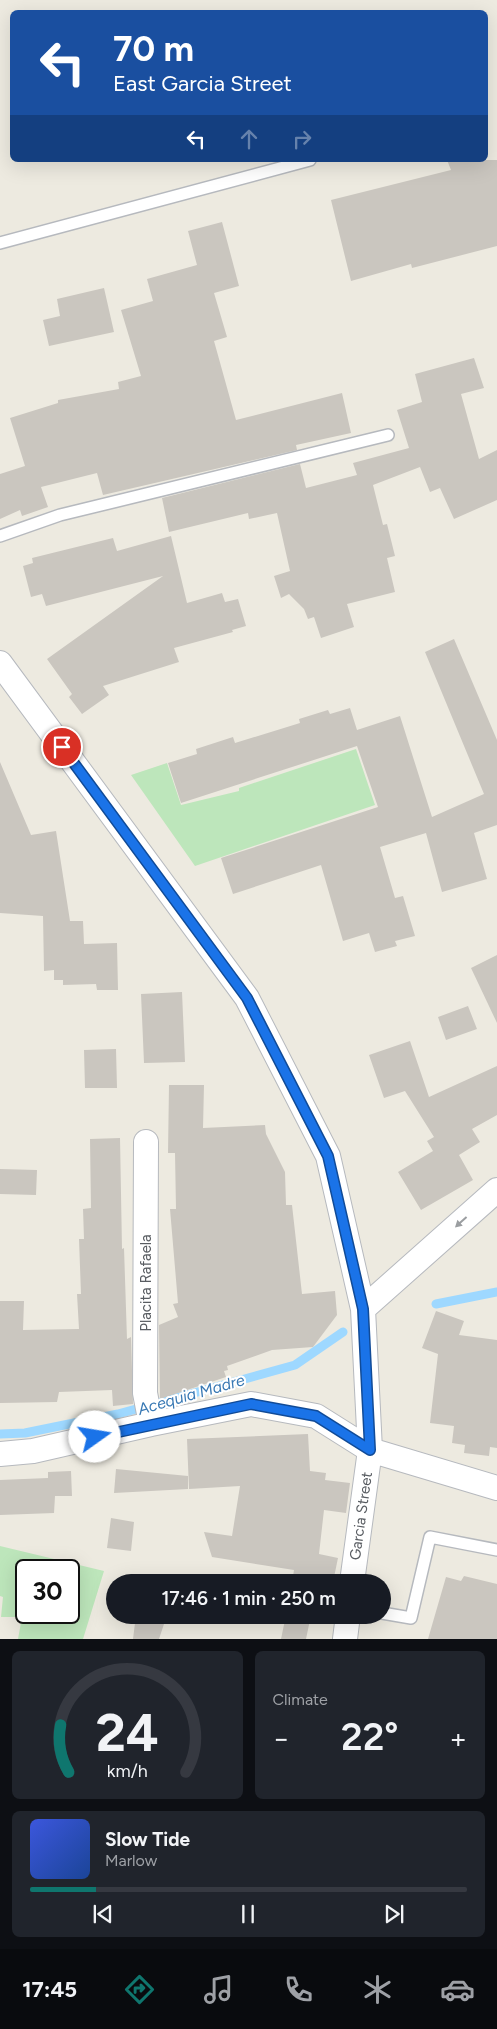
<!DOCTYPE html>
<html lang="en">
<head>
<meta charset="utf-8">
<style>
	:root { --surface:#171b24; --page:#20242c; --text:#f1f3f6; --muted:#9ea1a6; --line:#363941; --accent:#0f766e }
	body { margin:0; font-family:Figtree,sans-serif; background:var(--page); color:var(--text); height:100vh; display:flex; flex-direction:column; font-size:19px; white-space:nowrap }
	* { box-sizing:border-box; margin:0 }
	p { font-size:16px; color:var(--muted) }
	.icon { flex:none; width:28px; height:28px; fill:none; stroke:currentColor; stroke-width:2; stroke-linecap:round; stroke-linejoin:round }
	.map { position:relative; height:1639px; overflow:hidden }
	.sheet { display:flex; flex-direction:column; gap:12px; padding:12px; background:#0d0f14; flex:1 }
	.sheet>* { flex:none }
	.banner { position:absolute; left:10px; top:10px; width:478px; height:152px; border-radius:8px; box-shadow:0 5px 20px #0002; background:#1a4fa0; color:#fff; overflow:hidden }
	.speed { position:absolute; left:15px; top:1559px; display:flex; gap:10px; font-size:25px; font-weight:700; text-align:center }
	.speed>* { display:grid; place-content:center; width:65px; height:65px; border-radius:50%; background:var(--surface); box-shadow:0 5px 20px #0002; line-height:1 }
	.speed .limit { border:2px solid #111; border-radius:8px; background:#fff; color:#111 }
	.pin { position:absolute; display:grid; place-items:center; width:42px; height:42px; color:#fff; margin:-21px; border:2px solid #fff; border-radius:50%; box-shadow:0 1px 5px #0007 }
	.me { position:absolute; width:55px; margin:-28px; rotate:77deg; stroke-linejoin:round; filter:drop-shadow(0 0 4px #0008) }
	.turn { display:flex; align-items:center; gap:18px; height:105px; padding:0 20px; font-size:22px }
	.turn .icon { width:65px; height:65px; stroke-width:2.5 }
	.turn b { display:block; font-size:35px; line-height:42px }
	.lanes { display:flex; align-items:center; height:48px; padding:0 20px; background:#0003; justify-content:center; gap:25px; direction:ltr }
	.lanes .off { opacity:.35 }
	.big { font-size:38px; font-weight:600; line-height:1.1 }
	.sheet .card { flex:1; display:flex; flex-direction:column; justify-content:center; gap:8px; min-width:0; padding:0 18px; border-radius:8px; background:var(--page) }
	.sheet .dial { align-items:center; gap:0 }
	.dial svg { height:130px; overflow:visible; fill:none; stroke:var(--line); stroke-width:7; stroke-linecap:round; text-anchor:middle }
	.dial text { fill:var(--text); stroke:none }
	.song { display:flex; align-items:center; gap:15px }
	.cover { width:60px; height:60px; border-radius:8px; background:linear-gradient(135deg,hsl(230 70% 55%),hsl(220 70% 35%)) }
	.played { height:5px; border-radius:2px; background:linear-gradient(90deg,var(--accent) 15%,var(--line) 15%) }
	.keys { display:flex; justify-content:space-around; direction:ltr }
	.heat { display:flex; justify-content:space-between; align-items:center; font-size:28px; direction:ltr }
	.sheet .tiles { flex:1; display:grid; gap:12px; grid-template-columns:1fr 1fr }
	.card:last-child { grid-column:span 2 }
	.trip { position:absolute; left:106px; top:1574px; width:285px; height:50px; border-radius:25px; background:var(--surface); box-shadow:0 5px 20px #0002; font-weight:600; line-height:50px; text-align:center }
	.tab-bar { display:flex; height:80px; justify-content:space-around; align-items:center; background:#090b0e; color:var(--muted) }
	.tab-bar .icon { width:35px; height:35px }
	.tab-bar .current { color:var(--accent) }
	.tab-bar b { font-size:22px; color:var(--text) }
	.map>svg:first-child { display:block }
	.green { fill:#bde6bb; fill-rule:evenodd }
	.lines { fill:none; stroke-linecap:round; stroke-linejoin:round }
	.stream { stroke:#9ed8ff; stroke-width:9 }
	.building { fill:#cac6bf }
	.lane-casing { stroke:#b6b9be; stroke-width:14 }
	.street-casing { stroke:#b6b9be; stroke-width:26 }
	.lane { stroke:#fff; stroke-width:11 }
	.street { stroke:#fff; stroke-width:24 }
	.oneway { fill:#9b9ea1 }
	.route-casing { stroke:#114b97; stroke-width:12 }
	.route { stroke:#1a73e8; stroke-width:9 }
	.labels { text-anchor:middle; stroke-width:4; stroke-linejoin:round; paint-order:stroke }
	.street-label { font-size:15px; fill:#595d62; stroke:#fff }
	.water-label { font-size:16px; font-style:italic; fill:#3979b4; stroke:#fff }
</style>
</head>
<body>
<div class="map">
<svg width="497" height="1639" viewBox="0 0 497 1639">
	<rect width="100%" height="100%" fill="#edeae0"/>
	<path class="green" d="M356,749L375,805L195,866L131,775L167,763L181,805L239,791V788Z
		M0,1546L104,1571L83,1639H18L22,1617H1L3,1597L0,1596ZM26,1570H69V1612H26Z"/>
	<g class="lines">
		<path class="stream" d="M436,1304L497,1292
			M0,1434L25,1433L118,1414L295,1365L343,1332"/>
	</g>
	<path class="building" d="M447,160H497V246L412,268L411,264L351,281L331,200L451,170Z
		M222,222L239,286L214,293L227,337L214,341L236,420L342,393L351,433L296,445L297,450L103,495L97,473L41,487L48,507L22,516L20,510L0,519V474L25,466L10,418L58,403V400L119,389L118,382L141,376L121,310L153,301L147,279L197,265L188,231Z
		M104,288L114,332L49,346L43,320L60,316L57,299Z
		M474,358L484,388L461,394L479,459L497,450V500L454,519L440,488L430,492L420,467L373,485L383,525L387,524L395,556L387,558L395,592L347,604L354,627L321,638L314,617L308,619L304,609L289,594L281,598L274,576L290,571L277,513L249,519L248,513L169,532L162,498L300,464L306,488L357,475L353,463L409,448L397,410L422,402L415,374Z
		M171,536L187,603L222,593L225,602L238,599L246,626L232,630L233,632L174,648L179,662L103,686L109,695L82,714L69,697L72,694L47,659L163,576L46,606L42,594L31,597L23,566L33,563L32,558L113,538L117,551Z
		M454,639L497,740V825L474,833L487,879L442,892L426,833L380,847L395,898L403,896L415,936L395,941L397,946L375,952L369,933L343,941L321,865L233,894L221,858L378,807L357,746L181,803L168,763L197,754L196,749L233,737L235,743L300,723L299,719L328,710L330,714L350,708L357,730L400,716L432,817L484,794L425,652Z
		M0,762L31,835L56,831L70,921H83L84,944L117,943L118,990H97L96,984L63,985V980H54V970L44,971L43,916L0,913Z
		M497,955V1023L471,968Z
		M182,992L185,1062L144,1063L141,994Z
		M468,1006L477,1029L446,1040L438,1017Z
		M410,1041L429,1097L497,1066V1115L472,1129L480,1142L459,1155L473,1180L421,1210L398,1172L433,1151L427,1141L434,1137L405,1091L384,1098L369,1055Z
		M116,1049L117,1088H85L84,1050Z
		M169,1085H204L203,1128L265,1125L266,1134L285,1172L286,1205H292L302,1294L335,1291L337,1315L313,1347L272,1350L227,1366L228,1370L224,1371L226,1377L160,1399L159,1325L178,1317L173,1304L178,1303L170,1209H176L175,1153H168Z
		M120,1138L122,1249L124,1248L127,1339L131,1337L133,1404L113,1406L112,1390L59,1392L57,1402L0,1403V1301H24L23,1330L79,1329L77,1294H81L79,1239H84L83,1209L91,1208L90,1139Z
		M0,1169L37,1170L36,1195L0,1194Z
		M436,1311L464,1321L459,1335L497,1340V1448L490,1447L489,1456L464,1453L465,1445L452,1443L454,1426L430,1423L438,1354L422,1348Z
		M308,1434L310,1471L326,1473L325,1480L350,1483L346,1513L324,1510L319,1554L338,1558L333,1582H292L294,1570L212,1557L204,1532L232,1536L240,1486L189,1489L187,1439Z
		M116,1469L188,1476V1489L114,1493Z
		M71,1471L72,1496H55L54,1513L0,1515V1480L48,1478V1472Z
		M111,1518L134,1522L131,1551L107,1548Z
		M464,1576L497,1584V1639H428L446,1577L461,1581Z
		M136,1615H167L159,1639H133Z
		M286,1615H311L306,1639H281Z"/>
	<g class="lines">
		<defs>
			<path id="lane" d="M0,243L310,160
				M0,536L60,515L388,435
				M382,1613L411,1618L430,1537L497,1550"/>
			<path id="street" d="M0,663L247,998L328,1156L363,1309L370,1450L352,1582
				M146,1142L145,1393L151,1424
				M363,1309L497,1190
				M0,1454L33,1451L151,1424L251,1404L316,1416L370,1450L497,1488
				M345,1639L348,1615"/>
		</defs>
		<use href="#lane" class="lane-casing"/>
		<use href="#street" class="street-casing"/>
		<use href="#lane" class="lane"/>
		<use href="#street" class="street"/>
	</g>
	<defs><path id="oneway-solid" d="M-6-.8H1V-3.2L6.5 0L1 3.2V.8H-6Z" transform="scale(1.25)"/></defs>
	<use class="oneway" href="#oneway-solid" transform="translate(461 1222) rotate(138)"/>
	<g class="lines">
		<defs>
			<path id="route" d="M62,747L247,998L328,1156L363,1309L370,1450L316,1416L251,1404L95,1437"/>
		</defs>
		<use href="#route" class="route-casing"/>
		<use href="#route" class="route"/>
	</g>
	<g class="labels">
		<g class="street-label">
			<text transform="translate(146 1283) rotate(-90)" y="5">Placita Rafaela</text>
			<text transform="translate(361 1516) rotate(-82)" y="5">Garcia Street</text>
		</g>
		<g class="water-label">
			<text transform="translate(191 1394) rotate(-16)" y="6">Acequia Madre</text>
		</g>
	</g>
</svg>
<div class="speed"><div class="limit">30</div></div>
<div class="pin" style="left:62px;top:747px;background:#d93025"><svg class="icon" aria-label="arrive" viewBox="0 0 24 24"><path d="M6 21V4h12l-3 4 3 4H6"/></svg></div>
<svg class="me" style="left:95px;top:1437px" viewBox="-20 -20 40 40"><circle r="19" fill="#fff"/><path d="M0-13L10 11 0 6-10 11z" fill="#1a73e8"/></svg>
<div class="trip">17:46 · 1 min · 250 m</div>
<div class="banner">
<div class="turn"><svg class="icon" aria-label="left" viewBox="0 0 24 24"><path d="M17 20v-9H6M10 6l-5 5 5 5"/></svg><div><b>70 m</b>East Garcia Street</div></div>
<div class="lanes"><svg class="icon" aria-label="left" viewBox="0 0 24 24"><path d="M17 20v-9H6M10 6l-5 5 5 5"/></svg><svg class="icon off" aria-label="ahead" viewBox="0 0 24 24"><path d="M12 20V5M6 11l6-6 6 6"/></svg><svg class="icon off" aria-label="right" viewBox="0 0 24 24"><path d="M7 20v-9h11M14 6l5 5-5 5"/></svg></div>
</div>
</div>
<section class="sheet">
<div class="tiles">
<div class="card dial"><svg viewBox="0 0 100 80">
<path d="M14 69A42 42 0 1 1 86 69"/>
<path d="M14 69A42 42 0 0 1 9 40" stroke="#0f766e"/>
<text x="50" y="56" font-size="32" font-weight="700">24</text>
<text x="50" y="72" font-size="11">km/h</text>
</svg></div>
<div class="card"><p>Climate</p>
<div class="heat"><a>−</a><b class="big">22°</b><a>+</a></div>
</div>
<div class="card">
<div class="song"><i class="cover"></i><div><b>Slow Tide</b><p>Marlow</p></div></div>
<div class="played"></div>
<div class="keys"><svg class="icon" aria-label="previous" viewBox="0 0 24 24"><path d="M18 5L8 12l10 7zM5 5v14"/></svg><svg class="icon" aria-label="pause" viewBox="0 0 24 24"><path d="M8 5v14M16 5v14"/></svg><svg class="icon" aria-label="next" viewBox="0 0 24 24"><path d="M6 5l10 7-10 7zM19 5v14"/></svg></div>
</div>
</div>
</section>
<nav class="tab-bar">
<b>17:45</b>
<svg class="icon current" aria-label="directions" viewBox="0 0 24 24"><path d="M12 3l9 9-9 9-9-9zM9 14v-3h6M13 9l2 2-2 2"/></svg>
<svg class="icon" aria-label="music" viewBox="0 0 24 24"><path d="M9 18V5l10-2v13"/><circle cx="6" cy="18" r="3"/><circle cx="16" cy="16" r="3"/></svg>
<svg class="icon" aria-label="phone" viewBox="0 0 24 24"><path d="M5 4h4l2 5-3 2q2 4 5 5l2-3 5 2v4C11 20 4 13 5 4z"/></svg>
<svg class="icon" aria-label="climate" viewBox="0 0 24 24"><path d="M12 3v18M4 7l16 10M4 17L20 7"/></svg>
<svg class="icon" aria-label="car" viewBox="0 0 24 24"><path d="M5 17H2v-5l4-1 3-4h7l3 4 3 1v5h-3M9 17h6M6 11h13"/><circle cx="7" cy="17" r="2"/><circle cx="17" cy="17" r="2"/></svg>
</nav>
</body>
</html>
